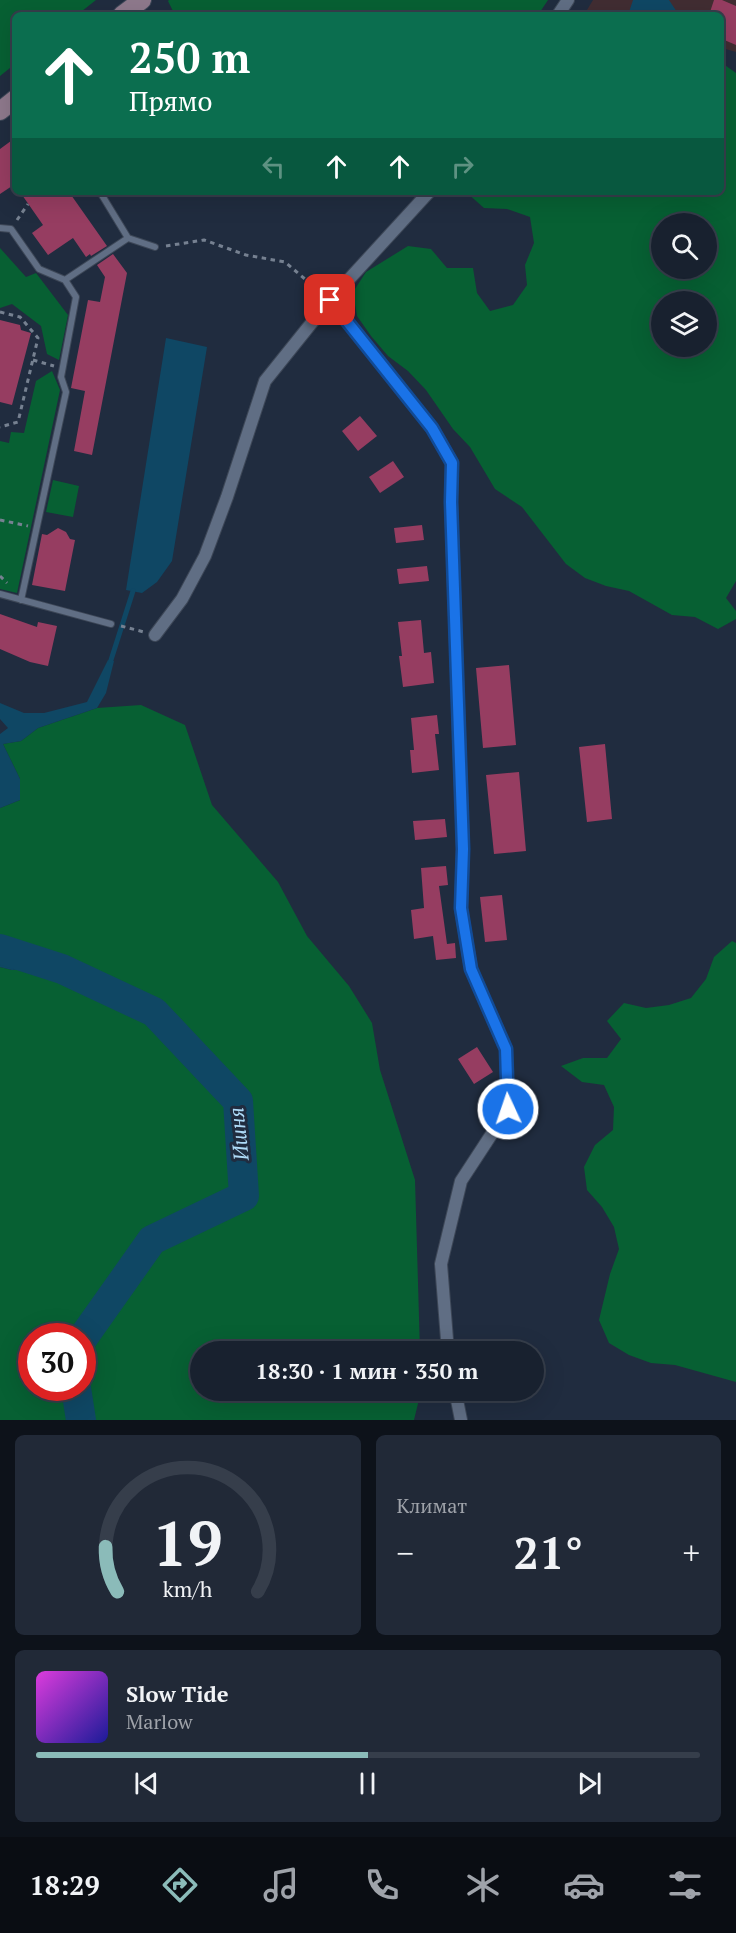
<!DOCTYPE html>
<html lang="ru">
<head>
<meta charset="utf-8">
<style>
	:root { --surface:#18212f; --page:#212937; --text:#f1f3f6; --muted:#9fa3aa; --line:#363e4b; --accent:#8bbbb9 }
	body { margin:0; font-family:"PT Serif",serif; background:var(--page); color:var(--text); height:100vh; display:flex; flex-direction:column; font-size:22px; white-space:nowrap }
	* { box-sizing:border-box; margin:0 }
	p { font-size:20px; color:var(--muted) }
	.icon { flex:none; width:33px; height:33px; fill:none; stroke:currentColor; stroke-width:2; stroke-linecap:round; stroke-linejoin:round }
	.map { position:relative; height:1420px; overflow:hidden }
	.drawer { display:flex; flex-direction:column; gap:15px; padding:15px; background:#0d121a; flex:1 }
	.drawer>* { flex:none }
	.hud { position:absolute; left:12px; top:12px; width:712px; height:183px; border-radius:9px; box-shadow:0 6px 24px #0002,0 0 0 2px var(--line); background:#0b6e4f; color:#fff; overflow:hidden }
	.fabs { position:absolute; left:651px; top:213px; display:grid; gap:12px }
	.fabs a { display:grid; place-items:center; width:66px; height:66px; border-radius:50%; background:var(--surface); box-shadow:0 6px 24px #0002,0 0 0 2px var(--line); font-size:30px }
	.speed { position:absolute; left:18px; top:1323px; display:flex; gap:12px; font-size:30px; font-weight:700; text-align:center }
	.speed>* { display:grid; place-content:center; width:78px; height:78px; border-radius:50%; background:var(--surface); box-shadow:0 6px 24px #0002,0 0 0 2px var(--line); line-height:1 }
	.speed .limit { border:9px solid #d22; background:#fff; color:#111 }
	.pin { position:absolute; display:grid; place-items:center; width:51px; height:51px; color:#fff; margin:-26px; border-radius:12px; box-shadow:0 3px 9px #0006 }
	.me { position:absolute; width:66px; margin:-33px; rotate:357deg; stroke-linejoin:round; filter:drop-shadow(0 0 4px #0008) }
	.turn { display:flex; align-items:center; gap:21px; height:126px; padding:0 18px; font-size:27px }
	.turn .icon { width:78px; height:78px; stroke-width:2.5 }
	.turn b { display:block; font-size:42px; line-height:51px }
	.lanes { display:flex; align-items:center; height:57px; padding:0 18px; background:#0003; justify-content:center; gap:30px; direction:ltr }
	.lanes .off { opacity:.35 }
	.big { font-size:45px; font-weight:700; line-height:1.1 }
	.drawer .card { flex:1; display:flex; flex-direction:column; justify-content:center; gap:9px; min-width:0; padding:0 21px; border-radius:9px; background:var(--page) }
	.drawer .dial { align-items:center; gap:0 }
	.dial svg { height:156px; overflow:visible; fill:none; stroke:var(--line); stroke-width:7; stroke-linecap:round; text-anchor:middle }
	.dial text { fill:var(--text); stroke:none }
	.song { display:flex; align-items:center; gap:18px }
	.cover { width:72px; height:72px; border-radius:9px; background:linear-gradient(135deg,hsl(300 70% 55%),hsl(240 70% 35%)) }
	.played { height:6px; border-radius:3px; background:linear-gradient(90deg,var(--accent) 50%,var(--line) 50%) }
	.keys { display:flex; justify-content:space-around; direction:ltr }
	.heat { display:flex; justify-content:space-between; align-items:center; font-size:33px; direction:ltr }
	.drawer .tiles { flex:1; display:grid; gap:15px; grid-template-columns:1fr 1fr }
	.card:last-child { grid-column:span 2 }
	.trip { position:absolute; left:190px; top:1341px; width:354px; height:60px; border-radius:30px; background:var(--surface); box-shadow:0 6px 24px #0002,0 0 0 2px var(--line); font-weight:700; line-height:60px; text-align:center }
	.dock { display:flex; height:96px; justify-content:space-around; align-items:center; background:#0a0d13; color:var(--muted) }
	.dock .icon { width:42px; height:42px }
	.dock .on { color:var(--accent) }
	.dock b { font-size:27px; color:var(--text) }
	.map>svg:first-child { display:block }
	.industrial { fill:#412d32 }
	.green { fill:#076033; fill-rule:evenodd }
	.water { fill:#0f4764 }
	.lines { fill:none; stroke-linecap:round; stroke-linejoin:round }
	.stream { stroke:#0f4764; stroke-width:5 }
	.river { stroke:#0f4764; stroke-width:30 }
	.building { fill:#963d61 }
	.lane-casing { stroke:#3d4757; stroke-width:8 }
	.street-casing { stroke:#3d4757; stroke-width:14 }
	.secondary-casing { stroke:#3d4757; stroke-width:20 }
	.path { stroke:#768191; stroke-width:3; stroke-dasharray:4.5 4.5; stroke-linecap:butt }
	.lane { stroke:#606e84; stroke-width:6 }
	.street { stroke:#606e84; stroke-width:12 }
	.secondary { stroke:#8e798c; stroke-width:18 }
	.route-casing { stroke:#114b97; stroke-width:15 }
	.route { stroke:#1a73e8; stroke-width:10 }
	.labels { text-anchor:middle; stroke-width:6; stroke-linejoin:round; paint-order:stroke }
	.water-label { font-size:21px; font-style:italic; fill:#aedbf8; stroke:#202c3f }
</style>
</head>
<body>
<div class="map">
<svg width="736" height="1420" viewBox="0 0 736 1420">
	<rect width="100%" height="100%" fill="#202c3f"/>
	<path class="industrial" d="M593,0H736V52L722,48V15H584Z"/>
	<path class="green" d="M0,0H96L77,15H15V64L0,76Z
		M169,0H548L538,15H175L168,1Z
		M722,63L736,73V581L726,598L736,611V619L718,629L695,617L672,615L629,591L606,586L585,578L566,564L522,507L495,489L470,447L453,429L426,390L408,371L388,356L371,336L357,316L353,292L366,272L408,246L431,249L447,268H473L477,293L490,311L513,305L527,285L525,265L534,243L530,217L507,209L484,208L466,192H722ZM662,224H706V268H662ZM662,302H706V346H662Z
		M0,248L26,277L36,273L68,315L59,360L47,354L41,326L12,304L0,308Z
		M52,371L60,390L17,593L0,589V441L9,443L11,432L24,433L36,381Z
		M53,480L79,486L73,517L46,512Z
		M141,705L185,725L212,805L278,882L307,936L349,986L372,1023L380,1070L415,1180L420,1351L201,1352V1390L421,1391L414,1420H0V967L12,970L22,969L43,977L48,960L30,964L12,951L0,937V808L20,800V779L3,744L21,741L38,728L97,708ZM32,1336H82V1388H32Z
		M732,941L736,943V1382L675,1365L651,1363L629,1355L609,1343L599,1320L610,1274L619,1249L614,1227L602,1207L587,1190L584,1167L595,1145L613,1130L614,1107L604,1085L582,1082L561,1066L583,1058H607L621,1039L607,1021L624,1003L646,1008L669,1005L691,998L706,979L714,957Z"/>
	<path class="water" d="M633,0H669L679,15H628Z
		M166,338L207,347L172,561L157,582L142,593L126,590Z
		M108,660L114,661L106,693L97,708L38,728L21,741L3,744L20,779V800L0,808V734L8,728L0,719V703L24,713H44L87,702Z
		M0,937L12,951L29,964L48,960L62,969L43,977L22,969L12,970L0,967Z"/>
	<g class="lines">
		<path class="stream" d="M111,660L133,591"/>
		<path class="river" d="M0,949L62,969L154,1012L238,1101L244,1196L152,1240L82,1339
			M76,1388L81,1420"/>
	</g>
	<path class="building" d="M714,0H722L736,6V45L722,39V15H709Z
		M15,138V184L0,194V149Z
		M20,192H69L107,246L91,256L90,254L86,257L73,238L48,255L32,233L43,225Z
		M113,254L127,273L92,455L74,451L85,391L71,388L88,300L100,302L105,277L97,265Z
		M0,320L20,325L21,330L31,333L12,405L0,402Z
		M360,416L377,436L358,451L342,431Z
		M393,461L404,477L380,493L369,477Z
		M422,525L424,540L396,543L394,528Z
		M58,528L66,532L70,539L75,540L65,591L32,585L42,534L47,535Z
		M427,566L429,581L399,584L397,569Z
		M0,614L37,627L38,622L57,626L48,666L30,662L0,649Z
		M421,620L424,653L431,652L434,683L403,687L399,656H402L398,622Z
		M509,665L516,745L483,748L476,668Z
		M437,715L439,734H435L439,770L412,773L410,750H414L411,718Z
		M605,744L612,819L587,822L579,747Z
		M519,772L526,851L494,854L486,775Z
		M445,819L447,837L415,840L413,821Z
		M446,866L448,885L439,886L447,944L455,943L456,958L436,960L433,936L414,939L411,910L424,908L421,868Z
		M502,895L507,940L485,942L480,897Z
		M477,1047L493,1072L474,1084L458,1059Z"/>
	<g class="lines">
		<defs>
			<path id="lane" d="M100,192L128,238L155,247
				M0,228L11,229L39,269L65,280
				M0,594L111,624
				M21,600L66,392L61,377L76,297L65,280L128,238"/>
			<path id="street" d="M558,15L568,0
				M330,300L432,428L452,463L451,502L463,849L461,908L471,969L506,1049L508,1109L461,1181L441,1264L448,1352
				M155,635L182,599L205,556L227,497L265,381L330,300L429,192
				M455,1390L461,1420"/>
			<path id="secondary" d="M122,15L142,0
				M0,111L15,99"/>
		</defs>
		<use href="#lane" class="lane-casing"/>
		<use href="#street" class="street-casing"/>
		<use href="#secondary" class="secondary-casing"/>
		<path class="path" d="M17,220L28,204
			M166,246L204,240L246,255L285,262L319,291
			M0,312L20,317L38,338L18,422L0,427
			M33,360L54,366
			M0,520L28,526
			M0,576L7,583
			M121,626L144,632"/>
		<use href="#lane" class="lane"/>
		<use href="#street" class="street"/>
		<use href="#secondary" class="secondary"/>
	</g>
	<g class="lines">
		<defs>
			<path id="route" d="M330,300L432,428L452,463L451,502L463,849L461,908L471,969L506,1049L508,1109"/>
		</defs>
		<use href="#route" class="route-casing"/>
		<use href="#route" class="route"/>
	</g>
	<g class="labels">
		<g class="water-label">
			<text transform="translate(239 1134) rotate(-96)" y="7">Ишня</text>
		</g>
	</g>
</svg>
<div class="fabs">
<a><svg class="icon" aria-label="search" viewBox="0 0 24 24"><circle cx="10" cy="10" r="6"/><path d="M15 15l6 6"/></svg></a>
<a><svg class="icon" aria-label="layers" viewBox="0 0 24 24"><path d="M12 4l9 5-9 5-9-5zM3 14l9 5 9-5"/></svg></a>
</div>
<div class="speed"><div class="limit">30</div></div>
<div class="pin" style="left:330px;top:300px;background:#d93025"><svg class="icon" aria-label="arrive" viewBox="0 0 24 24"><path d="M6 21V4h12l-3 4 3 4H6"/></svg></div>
<svg class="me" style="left:508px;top:1109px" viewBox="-20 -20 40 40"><circle r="17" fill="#1a73e8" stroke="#fff" stroke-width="3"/><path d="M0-11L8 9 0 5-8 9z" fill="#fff"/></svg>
<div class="trip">18:30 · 1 мин · 350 m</div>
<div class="hud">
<div class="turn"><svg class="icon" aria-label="ahead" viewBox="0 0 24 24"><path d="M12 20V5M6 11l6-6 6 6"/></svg><div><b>250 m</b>Прямо</div></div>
<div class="lanes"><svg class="icon off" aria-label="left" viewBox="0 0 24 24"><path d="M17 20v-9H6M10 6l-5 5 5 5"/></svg><svg class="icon" aria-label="ahead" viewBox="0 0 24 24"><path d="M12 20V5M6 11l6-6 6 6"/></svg><svg class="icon" aria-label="ahead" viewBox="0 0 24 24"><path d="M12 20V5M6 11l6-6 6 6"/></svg><svg class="icon off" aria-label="right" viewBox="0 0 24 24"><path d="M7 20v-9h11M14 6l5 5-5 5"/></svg></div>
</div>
</div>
<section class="drawer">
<div class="tiles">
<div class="card dial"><svg viewBox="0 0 100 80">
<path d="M14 69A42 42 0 1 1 86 69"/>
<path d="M14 69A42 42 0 0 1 8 46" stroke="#8bbbb9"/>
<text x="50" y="56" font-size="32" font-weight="700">19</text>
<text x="50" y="72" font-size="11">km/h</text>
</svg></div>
<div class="card"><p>Климат</p>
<div class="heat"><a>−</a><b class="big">21°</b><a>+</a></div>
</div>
<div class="card">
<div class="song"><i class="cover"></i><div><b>Slow Tide</b><p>Marlow</p></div></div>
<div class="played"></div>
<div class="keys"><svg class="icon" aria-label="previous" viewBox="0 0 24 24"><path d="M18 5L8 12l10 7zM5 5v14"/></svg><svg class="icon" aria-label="pause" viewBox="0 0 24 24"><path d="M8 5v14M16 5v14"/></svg><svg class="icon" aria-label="next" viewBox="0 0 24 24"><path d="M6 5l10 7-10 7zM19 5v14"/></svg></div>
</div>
</div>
</section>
<nav class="dock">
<b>18:29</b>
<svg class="icon on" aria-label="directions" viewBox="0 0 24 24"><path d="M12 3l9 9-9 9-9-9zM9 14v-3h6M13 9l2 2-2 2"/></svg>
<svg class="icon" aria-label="music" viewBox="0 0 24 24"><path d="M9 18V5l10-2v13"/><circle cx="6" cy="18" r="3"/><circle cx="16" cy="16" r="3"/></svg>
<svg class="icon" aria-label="phone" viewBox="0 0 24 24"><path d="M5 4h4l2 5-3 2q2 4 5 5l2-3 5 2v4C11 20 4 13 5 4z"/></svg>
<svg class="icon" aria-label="climate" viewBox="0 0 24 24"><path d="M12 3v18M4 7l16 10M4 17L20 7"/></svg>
<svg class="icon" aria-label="car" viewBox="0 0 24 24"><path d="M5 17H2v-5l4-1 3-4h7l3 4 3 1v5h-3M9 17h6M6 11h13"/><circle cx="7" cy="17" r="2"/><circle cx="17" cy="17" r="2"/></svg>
<svg class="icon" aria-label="filters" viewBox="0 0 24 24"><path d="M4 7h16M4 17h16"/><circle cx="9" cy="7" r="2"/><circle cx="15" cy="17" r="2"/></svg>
</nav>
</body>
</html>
